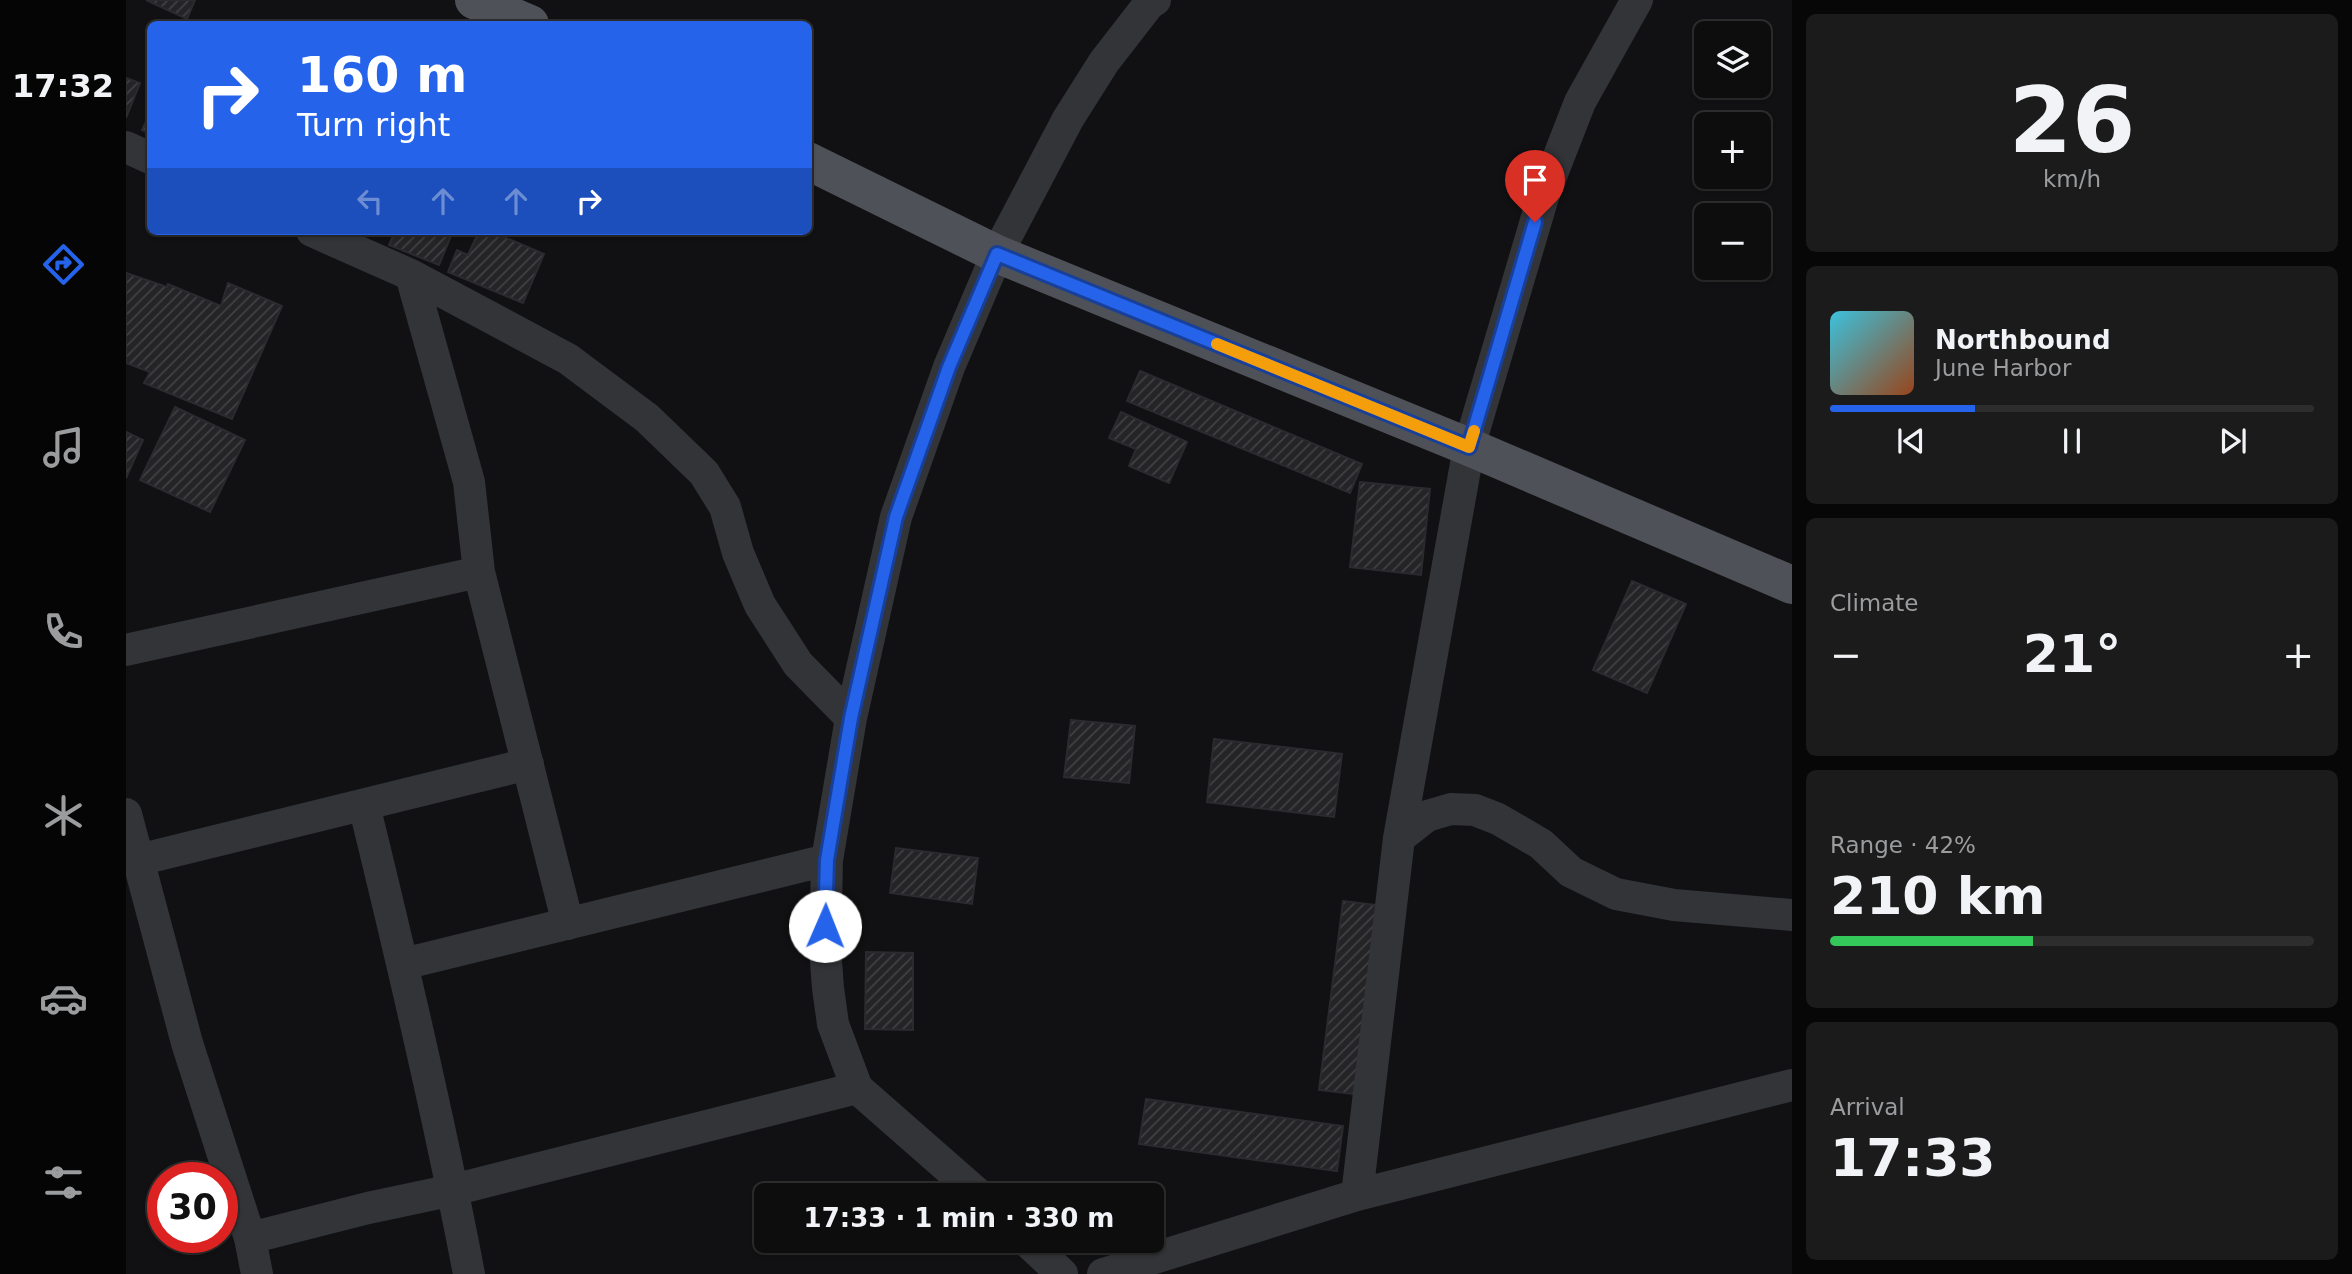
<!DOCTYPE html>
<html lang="en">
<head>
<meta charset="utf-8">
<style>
	:root { --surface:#0d0d0e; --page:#1b1b1c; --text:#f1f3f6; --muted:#9a9c9e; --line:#2d2d2e; --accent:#2563eb }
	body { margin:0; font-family:"DejaVu Sans",sans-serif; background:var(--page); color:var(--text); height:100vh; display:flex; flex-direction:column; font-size:26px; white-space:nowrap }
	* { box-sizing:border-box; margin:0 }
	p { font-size:23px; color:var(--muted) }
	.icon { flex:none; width:38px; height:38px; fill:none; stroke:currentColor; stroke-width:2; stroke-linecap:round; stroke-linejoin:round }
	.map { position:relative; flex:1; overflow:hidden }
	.panel { display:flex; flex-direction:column; gap:14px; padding:14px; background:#070708; width:560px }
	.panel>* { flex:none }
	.banner { position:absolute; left:21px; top:21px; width:665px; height:214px; border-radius:10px; box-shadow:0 2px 5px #0004,0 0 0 2px var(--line); background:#2563eb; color:#fff; overflow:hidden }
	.controls { position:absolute; left:1568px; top:21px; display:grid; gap:14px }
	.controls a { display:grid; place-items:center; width:77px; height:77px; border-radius:10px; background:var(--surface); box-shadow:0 2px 5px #0004,0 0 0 2px var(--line); font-size:35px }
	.speed { position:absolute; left:21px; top:1162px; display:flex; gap:14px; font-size:35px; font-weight:700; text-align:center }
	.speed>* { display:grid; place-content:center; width:91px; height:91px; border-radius:50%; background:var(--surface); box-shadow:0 2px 5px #0004,0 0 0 2px var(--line); line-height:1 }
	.speed .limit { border:10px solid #d22; background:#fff; color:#111 }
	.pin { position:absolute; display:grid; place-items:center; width:60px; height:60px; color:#fff; margin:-72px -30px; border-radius:50% 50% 50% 0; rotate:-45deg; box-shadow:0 0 7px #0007 }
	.pin .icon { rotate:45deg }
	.me { position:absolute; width:77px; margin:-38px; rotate:1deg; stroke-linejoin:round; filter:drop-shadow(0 0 5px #0008) }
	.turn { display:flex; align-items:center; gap:24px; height:147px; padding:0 35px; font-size:32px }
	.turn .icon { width:91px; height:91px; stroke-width:2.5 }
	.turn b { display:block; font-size:49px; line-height:60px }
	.lanes { display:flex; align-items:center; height:66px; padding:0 35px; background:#0003; justify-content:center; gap:35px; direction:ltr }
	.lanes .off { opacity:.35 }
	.big { font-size:52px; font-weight:600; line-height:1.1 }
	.panel .widget { flex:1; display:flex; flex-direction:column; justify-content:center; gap:10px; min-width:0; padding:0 24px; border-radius:10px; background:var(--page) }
	.panel .dial { align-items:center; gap:0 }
	.dial b { font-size:91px; line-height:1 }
	.song { display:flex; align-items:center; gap:21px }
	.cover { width:84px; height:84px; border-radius:10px; background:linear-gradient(135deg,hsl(190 70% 55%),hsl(20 70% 35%)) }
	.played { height:7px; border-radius:4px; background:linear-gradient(90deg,var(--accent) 30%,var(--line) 30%) }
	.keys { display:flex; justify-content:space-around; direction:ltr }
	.heat { display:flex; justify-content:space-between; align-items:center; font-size:38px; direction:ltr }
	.charge { height:10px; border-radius:5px; background:linear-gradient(90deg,#34c759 42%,var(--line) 0) }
	.trip { position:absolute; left:628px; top:1183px; width:410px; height:70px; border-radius:10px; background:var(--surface); box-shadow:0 2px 5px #0004,0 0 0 2px var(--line); font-weight:600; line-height:70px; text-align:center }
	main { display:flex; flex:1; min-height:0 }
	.menu { display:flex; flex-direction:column; width:126px; justify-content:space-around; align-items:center; background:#050506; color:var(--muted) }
	.menu .icon { width:49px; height:49px }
	.menu .on { color:var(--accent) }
	.menu b { font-size:32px; color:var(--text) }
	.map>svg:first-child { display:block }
	.building { fill:url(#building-hatch); stroke:#2b2b2f; stroke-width:2 }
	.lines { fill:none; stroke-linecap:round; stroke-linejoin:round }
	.street { stroke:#323438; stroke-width:32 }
	.primary { stroke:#4e5157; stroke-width:38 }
	.route-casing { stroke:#184099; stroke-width:18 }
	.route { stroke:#2563eb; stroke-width:12 }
	.slow { stroke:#f59e0b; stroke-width:12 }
</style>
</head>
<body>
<main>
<nav class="menu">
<b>17:32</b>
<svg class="icon on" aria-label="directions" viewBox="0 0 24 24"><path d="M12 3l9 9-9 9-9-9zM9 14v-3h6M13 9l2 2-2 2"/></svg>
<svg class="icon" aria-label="music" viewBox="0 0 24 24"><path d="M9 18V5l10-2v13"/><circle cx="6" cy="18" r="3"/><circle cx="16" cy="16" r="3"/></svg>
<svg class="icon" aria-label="phone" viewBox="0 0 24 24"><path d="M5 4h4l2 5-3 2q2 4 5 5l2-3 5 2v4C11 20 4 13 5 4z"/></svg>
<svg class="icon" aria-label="climate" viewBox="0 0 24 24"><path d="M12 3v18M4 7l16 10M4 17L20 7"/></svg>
<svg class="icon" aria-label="car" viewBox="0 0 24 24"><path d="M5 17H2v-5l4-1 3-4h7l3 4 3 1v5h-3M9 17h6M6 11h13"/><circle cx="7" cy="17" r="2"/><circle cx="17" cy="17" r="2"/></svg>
<svg class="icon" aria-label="filters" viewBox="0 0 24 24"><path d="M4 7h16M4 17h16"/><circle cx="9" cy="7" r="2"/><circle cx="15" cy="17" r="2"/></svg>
</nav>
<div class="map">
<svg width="1666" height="1274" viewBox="0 0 1666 1274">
	<defs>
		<pattern id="building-hatch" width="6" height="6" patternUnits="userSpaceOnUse" patternTransform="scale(1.75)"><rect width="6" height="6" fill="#242427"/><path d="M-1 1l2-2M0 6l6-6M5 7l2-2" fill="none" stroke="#414144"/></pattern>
	</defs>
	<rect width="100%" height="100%" fill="#111113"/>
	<path class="building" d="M20,0H69L61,19Z
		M0,78L14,83L0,118Z
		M24,113V134L16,130Z
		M269,231H327L313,265L263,245Z
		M353,231H364L418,254L397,303L322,272L331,250L342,255Z
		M0,273L41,287L42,284L95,306L102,283L156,306L106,419L18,383L24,372L0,363Z
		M1014,371L1236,464L1224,493L1001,401Z
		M49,407L119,440L84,512L14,480Z
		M995,412L1061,442L1043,483L1003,466L1010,449L983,438Z
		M0,432L17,440L0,478Z
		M1234,482L1304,489L1295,575L1224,567Z
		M1506,581L1560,604L1521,693L1467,670Z
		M945,720L1009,726L1003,783L938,777Z
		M1088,739L1216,754L1208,817L1081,802Z
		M770,848L852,858L846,904L764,893Z
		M1217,901L1259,906L1235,1095L1193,1090Z
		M740,952L787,953V1030L739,1029Z
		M1020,1099L1217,1126L1211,1171L1013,1144Z"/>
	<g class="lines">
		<path class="street" d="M0,147L24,158
			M186,231L285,275L442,359L521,418L578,473L599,507L612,553L634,605L672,664L725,718
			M285,275L343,482L353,572L442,924
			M0,650L353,572
			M238,805C276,960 313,1116 343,1274
			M0,814L61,1043L124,1238L131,1274
			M1273,838L1301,816L1325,809L1349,810L1372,819L1415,844L1445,872L1490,894L1548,905L1666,915
			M12,860L402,764
			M277,964L701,860
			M853,1195L731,1088L707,1024L702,988L699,948L701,860L725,718L770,517L823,367L871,254L942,119L978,62L1023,4L1029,0
			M1231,1195L1273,838L1343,447L1417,197L1454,102L1511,0
			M124,1238L242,1208L327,1190L731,1088
			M901,1241L936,1274
			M977,1274L1231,1195L1666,1085"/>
		<path class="primary" d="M348,0L404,24
			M682,161L871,254L1343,447L1666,585"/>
	</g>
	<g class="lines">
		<defs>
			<path id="route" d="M699,926L701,860L725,718L770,517L823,367L871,254L1343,447L1409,222"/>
		</defs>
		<use href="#route" class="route-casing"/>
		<use href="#route" class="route"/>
		<path class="slow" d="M1091,344L1343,447L1348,431"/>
	</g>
</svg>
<div class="controls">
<a><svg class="icon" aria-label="layers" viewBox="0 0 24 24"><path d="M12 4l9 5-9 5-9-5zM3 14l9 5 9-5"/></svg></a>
<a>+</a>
<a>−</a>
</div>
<div class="speed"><div class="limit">30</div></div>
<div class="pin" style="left:1409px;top:222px;background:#d93025"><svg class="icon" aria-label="arrive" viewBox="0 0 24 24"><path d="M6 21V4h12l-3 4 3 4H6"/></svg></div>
<svg class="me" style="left:699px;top:926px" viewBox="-20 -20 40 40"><circle r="19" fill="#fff"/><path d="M0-13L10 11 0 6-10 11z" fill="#2563eb"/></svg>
<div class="trip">17:33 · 1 min · 330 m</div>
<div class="banner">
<div class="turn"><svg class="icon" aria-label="right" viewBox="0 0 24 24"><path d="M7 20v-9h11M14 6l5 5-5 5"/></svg><div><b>160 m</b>Turn right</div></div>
<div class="lanes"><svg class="icon off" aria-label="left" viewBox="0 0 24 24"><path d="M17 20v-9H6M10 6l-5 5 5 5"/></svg><svg class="icon off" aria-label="ahead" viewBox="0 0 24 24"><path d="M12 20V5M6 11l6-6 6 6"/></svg><svg class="icon off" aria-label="ahead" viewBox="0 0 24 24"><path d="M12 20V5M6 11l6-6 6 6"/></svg><svg class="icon" aria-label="right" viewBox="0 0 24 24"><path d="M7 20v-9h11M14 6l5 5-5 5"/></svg></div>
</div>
</div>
<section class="panel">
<div class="widget dial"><b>26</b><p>km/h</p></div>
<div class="widget">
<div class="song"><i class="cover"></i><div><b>Northbound</b><p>June Harbor</p></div></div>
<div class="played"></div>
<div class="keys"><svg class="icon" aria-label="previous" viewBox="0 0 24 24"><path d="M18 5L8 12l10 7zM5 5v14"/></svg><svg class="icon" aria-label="pause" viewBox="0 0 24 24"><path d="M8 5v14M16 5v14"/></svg><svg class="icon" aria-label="next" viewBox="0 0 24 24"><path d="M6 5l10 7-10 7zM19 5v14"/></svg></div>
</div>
<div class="widget"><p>Climate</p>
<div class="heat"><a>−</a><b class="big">21°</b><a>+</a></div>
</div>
<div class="widget"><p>Range · 42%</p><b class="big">210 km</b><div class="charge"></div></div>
<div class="widget"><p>Arrival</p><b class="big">17:33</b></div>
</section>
</main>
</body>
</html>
